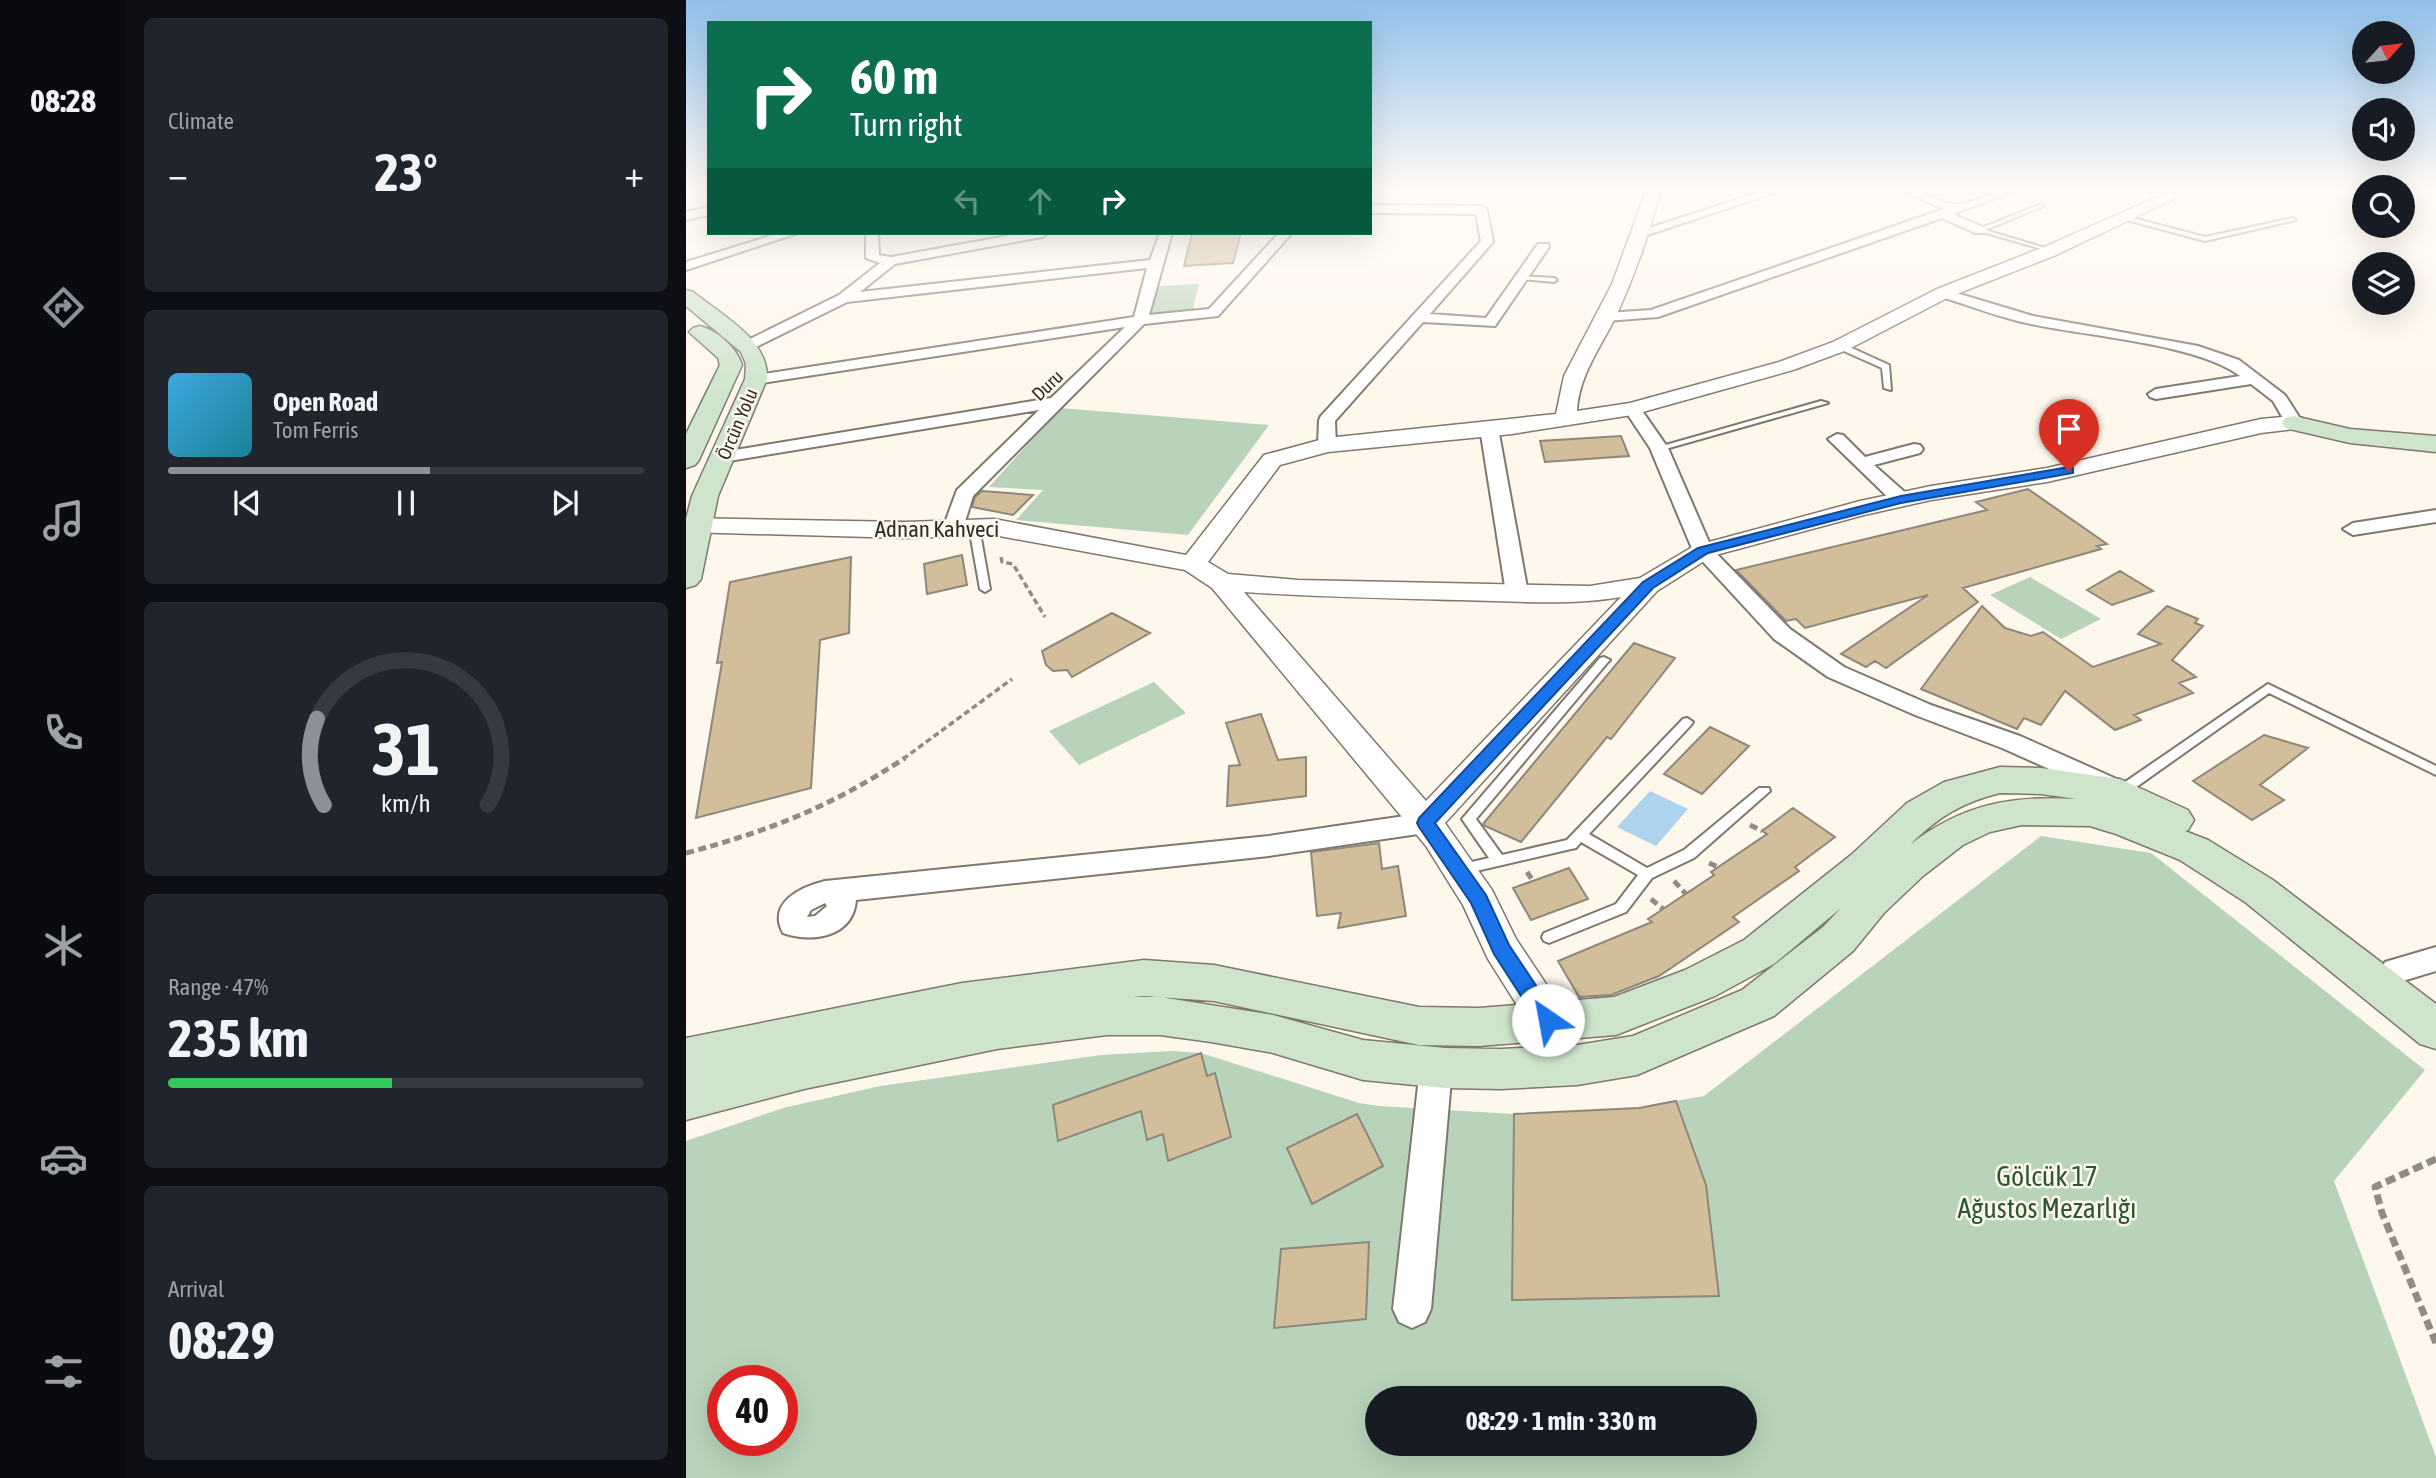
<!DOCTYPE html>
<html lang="en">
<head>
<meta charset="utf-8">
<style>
	:root { --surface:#171b24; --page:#20242c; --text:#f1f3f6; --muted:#9ea1a6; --line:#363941; --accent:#8c9099 }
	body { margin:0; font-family:"Asap Condensed",sans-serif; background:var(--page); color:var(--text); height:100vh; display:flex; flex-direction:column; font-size:26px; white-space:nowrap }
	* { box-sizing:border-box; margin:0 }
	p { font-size:23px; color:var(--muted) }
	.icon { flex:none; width:38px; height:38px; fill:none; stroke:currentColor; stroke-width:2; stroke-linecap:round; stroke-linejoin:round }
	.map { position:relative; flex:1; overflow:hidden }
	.details { display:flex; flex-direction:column; gap:18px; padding:18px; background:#0d0f14; width:560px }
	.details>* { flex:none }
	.guide { position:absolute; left:21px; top:21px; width:665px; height:214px; border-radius:0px; box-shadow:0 7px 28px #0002; background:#0b6e4f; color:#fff; overflow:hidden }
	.needle { width:46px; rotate:63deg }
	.tools { position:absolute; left:1666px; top:21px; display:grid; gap:14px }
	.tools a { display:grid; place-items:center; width:63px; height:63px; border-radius:50%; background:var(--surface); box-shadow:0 7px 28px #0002; font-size:35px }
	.speed { position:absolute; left:21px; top:1365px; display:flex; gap:14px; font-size:35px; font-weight:700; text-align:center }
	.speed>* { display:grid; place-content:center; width:91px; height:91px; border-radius:50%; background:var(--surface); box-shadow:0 7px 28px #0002; line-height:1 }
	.speed .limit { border:10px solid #d22; background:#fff; color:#111 }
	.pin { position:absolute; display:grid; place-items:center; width:60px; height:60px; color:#fff; margin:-72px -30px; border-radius:50% 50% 50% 0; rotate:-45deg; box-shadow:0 0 7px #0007 }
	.pin .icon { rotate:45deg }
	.me { position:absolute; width:77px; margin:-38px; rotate:327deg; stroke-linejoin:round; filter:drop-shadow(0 0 5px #0008) }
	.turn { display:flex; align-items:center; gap:24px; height:147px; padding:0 28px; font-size:32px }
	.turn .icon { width:91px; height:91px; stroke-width:2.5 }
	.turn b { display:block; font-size:49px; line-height:60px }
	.lanes { display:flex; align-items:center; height:66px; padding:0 28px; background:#0003; justify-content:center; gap:35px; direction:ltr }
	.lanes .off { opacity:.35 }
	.big { font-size:52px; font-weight:700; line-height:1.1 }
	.details .card { flex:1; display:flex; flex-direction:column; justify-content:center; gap:10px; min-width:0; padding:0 24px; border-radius:10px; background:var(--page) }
	.details .dial { align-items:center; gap:0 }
	.dial svg { height:182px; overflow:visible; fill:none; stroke:var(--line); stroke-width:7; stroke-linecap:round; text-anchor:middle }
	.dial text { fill:var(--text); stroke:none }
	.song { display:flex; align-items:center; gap:21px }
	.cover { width:84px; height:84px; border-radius:10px; background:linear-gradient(135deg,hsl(200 70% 55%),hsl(190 70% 35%)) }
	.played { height:7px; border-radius:4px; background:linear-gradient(90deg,var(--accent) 55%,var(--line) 55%) }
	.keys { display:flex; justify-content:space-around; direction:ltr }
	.heat { display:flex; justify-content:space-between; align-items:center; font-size:38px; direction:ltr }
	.charge { height:10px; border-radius:5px; background:linear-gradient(90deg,#34c759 47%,var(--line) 0) }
	.trip { position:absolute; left:679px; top:1386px; width:392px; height:70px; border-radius:35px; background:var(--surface); box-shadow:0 7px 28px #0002; font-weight:700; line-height:70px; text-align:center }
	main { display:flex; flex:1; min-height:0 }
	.tab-bar { display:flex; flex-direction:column; width:126px; justify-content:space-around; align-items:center; background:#090b0e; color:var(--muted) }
	.tab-bar .icon { width:49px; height:49px }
	.tab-bar .current { color:var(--accent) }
	.tab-bar b { font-size:32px; color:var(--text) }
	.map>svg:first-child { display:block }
	.green { fill:#b8d3b9; fill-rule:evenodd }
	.water { fill:#add3ed }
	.building { fill:#d2be9a; stroke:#8d877c; stroke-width:2 }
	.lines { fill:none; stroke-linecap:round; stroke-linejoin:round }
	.service-casing { stroke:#7e786d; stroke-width:4 }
	.minor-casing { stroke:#7e786d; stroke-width:4 }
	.tertiary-casing { stroke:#7e786d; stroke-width:3 }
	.secondary-casing { stroke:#7e786d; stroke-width:3 }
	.path-far2 { stroke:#908c84; stroke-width:3.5; stroke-dasharray:6 3.5; stroke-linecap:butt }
	.path-far1 { stroke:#908c84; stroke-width:5; stroke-dasharray:8 4.5; stroke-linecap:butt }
	.path { stroke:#908c84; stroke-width:7; stroke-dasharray:10 5; stroke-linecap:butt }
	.service { fill:#fff; fill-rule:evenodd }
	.minor { fill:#fff; fill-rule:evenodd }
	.tertiary { fill:#fff; fill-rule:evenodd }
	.secondary { fill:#cee5cc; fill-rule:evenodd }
	.route { fill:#1a73e8; stroke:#114b97; stroke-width:2 }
	.labels { text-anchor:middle; stroke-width:5; stroke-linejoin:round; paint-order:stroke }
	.far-street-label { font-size:19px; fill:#2e2c27; stroke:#fef7eb }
	.street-label { font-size:23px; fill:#2e2c27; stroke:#fef7eb }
	.near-park-label { font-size:28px; fill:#2a582f; stroke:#fef7eb }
</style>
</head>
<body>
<main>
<nav class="tab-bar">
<b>08:28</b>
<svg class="icon current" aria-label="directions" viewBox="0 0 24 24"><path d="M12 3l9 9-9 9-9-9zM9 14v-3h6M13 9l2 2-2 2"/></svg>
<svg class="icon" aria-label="music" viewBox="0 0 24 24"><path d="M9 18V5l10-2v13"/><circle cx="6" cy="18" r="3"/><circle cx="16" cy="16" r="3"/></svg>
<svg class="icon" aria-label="phone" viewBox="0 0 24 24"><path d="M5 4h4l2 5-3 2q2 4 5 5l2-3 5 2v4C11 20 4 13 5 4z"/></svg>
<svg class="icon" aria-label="climate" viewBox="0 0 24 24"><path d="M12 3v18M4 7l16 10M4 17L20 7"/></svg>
<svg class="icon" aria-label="car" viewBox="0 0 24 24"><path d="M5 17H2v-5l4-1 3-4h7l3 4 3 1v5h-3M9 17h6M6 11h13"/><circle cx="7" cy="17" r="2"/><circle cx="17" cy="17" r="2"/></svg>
<svg class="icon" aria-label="filters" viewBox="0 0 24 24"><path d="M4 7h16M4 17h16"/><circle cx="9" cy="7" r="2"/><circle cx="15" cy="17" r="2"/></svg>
</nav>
<section class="details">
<div class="card"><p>Climate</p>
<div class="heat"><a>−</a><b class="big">23°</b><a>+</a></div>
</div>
<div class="card">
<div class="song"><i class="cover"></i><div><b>Open Road</b><p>Tom Ferris</p></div></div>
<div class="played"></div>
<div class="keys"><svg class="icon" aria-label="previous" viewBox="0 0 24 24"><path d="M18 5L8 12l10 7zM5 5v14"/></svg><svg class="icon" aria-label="pause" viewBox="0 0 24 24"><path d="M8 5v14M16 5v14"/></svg><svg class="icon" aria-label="next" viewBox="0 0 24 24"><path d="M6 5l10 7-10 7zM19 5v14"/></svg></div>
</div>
<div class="card dial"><svg viewBox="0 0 100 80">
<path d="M14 69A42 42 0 1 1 86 69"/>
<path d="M14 69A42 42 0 0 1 11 31" stroke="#8c9099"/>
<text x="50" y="56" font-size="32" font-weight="700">31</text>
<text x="50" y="72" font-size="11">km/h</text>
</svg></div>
<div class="card"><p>Range · 47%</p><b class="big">235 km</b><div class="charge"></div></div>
<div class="card"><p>Arrival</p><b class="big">08:29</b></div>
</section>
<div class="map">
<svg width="1750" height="1478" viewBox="0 0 1750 1478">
	<rect width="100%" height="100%" fill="#fef7eb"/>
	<path class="green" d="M513,284L506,312L463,315L473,286Z
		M374,408L583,425L502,535L330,520L357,490L303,487Z
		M1344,577L1415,619L1375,639L1304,595Z
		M468,682L500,713L393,765L363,731Z
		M1355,836L1465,853L1739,1070L1648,1181L1750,1457V1478H0V1141L97,1108L194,1086L415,1055L486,1051L515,1053L673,1103L693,1106L828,1114L826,1300L1033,1296L1020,1185L990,1101L1018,1096ZM37,1381H96V1440H37ZM691,1398H1059V1444H691Z"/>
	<path class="water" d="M964,791L1002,809L970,846L931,827Z"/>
	<path class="building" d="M555,233L547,263L498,266L506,234Z
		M935,436L943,456L859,462L854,441Z
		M1342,489L1421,544L1411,546L1415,549L1277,588L1292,602L1200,668L1189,661L1180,667L1155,654L1242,595L1119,628L1110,619L1100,621L1050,570L1301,510L1290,502Z
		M296,491L347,495L327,515L286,507L289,497Z
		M276,555L281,585L241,594L238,564Z
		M165,557L163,633L134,640L125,788L10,818L36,662L31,663L44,582Z
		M1434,571L1467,591L1426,605L1401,590Z
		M1296,606L1319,628L1345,636L1357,632L1407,667L1475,644L1452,634L1481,606L1512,619L1509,623L1517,626L1486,660L1510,677L1493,683L1507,693L1448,715L1455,720L1429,730L1379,691L1355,725L1338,718L1331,729L1235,689Z
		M426,613L464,633L386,677L381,670L367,671L360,665L356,651Z
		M948,643L989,658L925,739L921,737L835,842L799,826L797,824Z
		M575,714L592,760L620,757V796L541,806L543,766L554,765L540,723Z
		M1024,727L1063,746L1016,794L978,774Z
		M1578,735L1622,748L1574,785L1598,800L1566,820L1507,781Z
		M1107,808L1149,837L1109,867L1113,871L1047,917L1053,922L973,976L925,995L893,997L872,961L966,922L962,919L1028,875L1025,872L1081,834L1076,831Z
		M693,843L696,869L712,866L720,916L652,928L655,913L631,916L625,852Z
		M883,868L902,899L845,920L827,888Z
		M515,1053L521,1076L529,1073L545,1137L482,1161L477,1134L461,1140L455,1111L372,1141L367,1105Z
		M990,1101L1020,1185L1033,1296L826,1300L828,1114L953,1108Z
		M671,1114L697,1166L626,1204L601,1148Z
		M683,1242L680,1319L588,1328L595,1249Z"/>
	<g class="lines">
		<defs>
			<path id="service" d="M1353,205L1358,206L1299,230L1366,250V252L1290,230Z
				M1439,216L1519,237L1607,218L1610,220L1519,241L1437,219Z
				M834,276L868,278L871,280L868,282L836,279L834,278Z
				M1151,344H1157L1203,365L1205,390L1198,388L1196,368L1151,348Z
				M1135,401L1142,403L976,450L969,448Z
				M288,524L293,527L304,589L299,592L294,589L283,527Z
				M918,657L924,660L922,662L790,819L816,855L881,840L997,719L1001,718L1007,722L1005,725L903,834L961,868L998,850L1073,788H1083L1084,791L1008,858L966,878L940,912L863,943L858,941L856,937L858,933L930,904L952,875L895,842L890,848L885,849L773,875L768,874L766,870L768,866L803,858L776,819L914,658Z
				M1582,684L1750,766V775L1583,693L1439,795H1429L1428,792L1429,789Z"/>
			<path id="minor" d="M1086,188H1103L961,235L957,236L951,232Z
				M1209,188C1231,187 1246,201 1267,204C1283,207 1314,187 1337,188L1267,214L1297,227V233H1289L1256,218L972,317L920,321L913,317L920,313L965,310L1258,209Z
				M684,205L795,206L801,210L807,242L744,314L800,318L852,244H862L863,247L809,326L737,322L649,421L650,445L641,450L632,445L633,420L635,416L795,241L790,214L684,213Z
				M23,207V215L0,220V212Z
				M94,233H112L0,270V262Z
				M180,233H192L193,255L205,257L337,233H362L356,237L209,264L174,292L464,260L474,233H486L463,315L523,309L593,233H606L532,316L458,324L287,496L277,528L267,534L257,528L271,490L353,410L37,462L28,457L37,452L365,398L439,327L70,384L64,382L62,379L64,376L448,317L461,268L161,302L66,349H56L53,346L56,343L153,295L194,263L180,258Z
				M1257,289L1347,316L1512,346L1553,360L1599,395L1617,423L1608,428L1602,427L1587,401L1565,384L1470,399L1464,397L1462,394L1470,389L1554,376C1513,344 1400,336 1345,324C1314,318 1283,305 1252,296L1250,293Z
				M946,404L952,405L982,448L1026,549L1104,629L1158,667L1245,705L1334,736L1435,781L1439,787L1435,793L1426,796L1417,793L1316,748L1229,715L1142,677L1088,639L1007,551L964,448L938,409Z
				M803,423L812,428L842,593L838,597H824L820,593L794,428Z
				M1151,434L1157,435L1179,457L1228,444L1234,445L1237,449L1234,453L1188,465L1222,495L1224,499L1222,503H1208L1142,439Z
				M1750,510V522L1667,535L1657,529L1667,523Z
				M739,813L748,816L752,823L748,830L739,833L583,856L170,900C167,938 125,943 97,933C81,903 114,887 139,881L583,836ZM139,903L141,906L129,916L121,917L125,910Z
				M1750,947V971L1710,983L1699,980L1695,971L1699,962Z
				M750,1054L761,1058L766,1068L745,1309L739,1322L726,1328L713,1322L707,1309L734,1068L739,1058Z"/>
			<path id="tertiary" d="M961,188H975C964,232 949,275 930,316C915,347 893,375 891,411L944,403L1093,362L1147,342L1251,289L1358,247L1492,188H1511L1370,255L1263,297L1161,350L1107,370L946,415L826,434L642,452L594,465L522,562L542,574L612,580L904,586L954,578L1008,546L1174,501L1245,486L1361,468L1575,419L1608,416L1616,418L1619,423L1616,428L1575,433L1361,482L1245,500L1178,515L1026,556L971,591L759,823L806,890L830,939L876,1008L882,1020L876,1032L862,1037L848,1032L802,959L777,905L740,846L526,588L499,570L308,535L220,538L0,532V518L220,522L308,519L500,555L578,455L641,438L870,414L878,376L926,284ZM558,592C630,597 702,598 774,600C827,601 882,606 935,597L740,801Z"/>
			<path id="secondary" d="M0,290L7,292C35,315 83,339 81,379L32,496L15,579L10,585L0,588V519L6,496L59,379L60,364L55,352L0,306Z
				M14,326C31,330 51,348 56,365L13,460L9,465L0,468V434L34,365L32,358L3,332L7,328Z
				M1608,416L1664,429L1750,436V452L1664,443L1599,428L1596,423L1599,418Z
				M1314,767L1355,768L1434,779L1502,810L1508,820L1502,830L1499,831L1522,840L1587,880L1750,1004V1049L1734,1044L1559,902L1494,860L1430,834L1404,826L1336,825L1304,832L1277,845L1237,876L1198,913L1167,951L1088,1016L951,1075L891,1085L815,1089L759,1088L677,1080L587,1053L525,1042L474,1035H421L311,1049L118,1089L0,1120V1038L276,983L458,960L528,965L733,1007L793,1008L928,997L999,970L1058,940L1165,855L1221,803L1258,782ZM1314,793L1355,794L1391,799C1327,795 1277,804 1225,844C1252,817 1277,802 1314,793ZM1155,908L1137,927L1056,990L947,1036L891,1045L815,1049L759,1048L677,1040L587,1015L474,997H447L458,996L528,1001L733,1045L793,1046L930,1035L1029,996L1088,964Z"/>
		</defs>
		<use href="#service" class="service-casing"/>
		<use href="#minor" class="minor-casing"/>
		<use href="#tertiary" class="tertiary-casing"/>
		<use href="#secondary" class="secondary-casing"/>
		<path class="path-far2" d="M315,557L316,562L327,564L359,617
			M217,759L326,679"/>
		<path class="path-far1" d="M1064,825L1076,831
			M0,853C86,830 144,807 219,758
			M1023,863L1032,867
			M841,872L847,881
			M988,881L1000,894
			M965,899L977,909"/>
		<path class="path" d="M1750,1159L1689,1187L1696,1213L1750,1343"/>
		<use href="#service" class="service"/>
		<use href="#minor" class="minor"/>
		<use href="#tertiary" class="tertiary"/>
		<use href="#secondary" class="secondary"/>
	</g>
	<linearGradient id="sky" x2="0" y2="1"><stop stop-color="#90c0ea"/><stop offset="0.48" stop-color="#fffbf6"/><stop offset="1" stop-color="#fffbf6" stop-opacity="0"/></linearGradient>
	<rect width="1750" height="395" fill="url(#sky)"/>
	<path class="route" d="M1383,467L1387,468V473L1215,503L1022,553L967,588L749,823L800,895L823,945L869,1014L872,1020L869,1027L862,1029L855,1027L808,954L785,903L733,827L731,823L733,818L957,582L1012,548L1215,496Z"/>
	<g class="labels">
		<g class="far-street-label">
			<text transform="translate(361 385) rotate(-44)" y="7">Duru</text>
			<text transform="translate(51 424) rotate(-67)" y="7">Örcün Yolu</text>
		</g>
		<g class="street-label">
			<text x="251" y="537">Adnan Kahveci</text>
		</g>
		<g class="near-park-label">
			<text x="1361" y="1186">Gölcük 17<tspan x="1361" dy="32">Ağustos Mezarlığı</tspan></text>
		</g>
	</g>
</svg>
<div class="tools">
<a><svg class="needle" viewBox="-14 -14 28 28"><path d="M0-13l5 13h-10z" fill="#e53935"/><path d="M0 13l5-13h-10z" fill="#9ea1a6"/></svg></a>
<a><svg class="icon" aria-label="sound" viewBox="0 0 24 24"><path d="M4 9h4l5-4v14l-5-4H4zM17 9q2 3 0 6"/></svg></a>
<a><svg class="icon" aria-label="search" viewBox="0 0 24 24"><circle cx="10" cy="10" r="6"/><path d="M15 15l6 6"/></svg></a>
<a><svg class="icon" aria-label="layers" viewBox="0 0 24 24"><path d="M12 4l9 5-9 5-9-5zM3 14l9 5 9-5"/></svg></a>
</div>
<div class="speed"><div class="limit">40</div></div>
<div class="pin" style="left:1383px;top:471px;background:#d93025"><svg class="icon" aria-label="arrive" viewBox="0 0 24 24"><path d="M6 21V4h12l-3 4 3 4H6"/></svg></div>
<svg class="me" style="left:862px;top:1020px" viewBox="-20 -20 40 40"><circle r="19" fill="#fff"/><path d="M0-13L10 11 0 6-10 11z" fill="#1a73e8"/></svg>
<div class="trip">08:29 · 1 min · 330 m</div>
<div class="guide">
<div class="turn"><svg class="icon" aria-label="right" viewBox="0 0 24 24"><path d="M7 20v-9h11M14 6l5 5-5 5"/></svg><div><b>60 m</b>Turn right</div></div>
<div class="lanes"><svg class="icon off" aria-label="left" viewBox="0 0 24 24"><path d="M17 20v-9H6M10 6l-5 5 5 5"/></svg><svg class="icon off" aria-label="ahead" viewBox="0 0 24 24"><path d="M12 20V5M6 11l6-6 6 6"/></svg><svg class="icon" aria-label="right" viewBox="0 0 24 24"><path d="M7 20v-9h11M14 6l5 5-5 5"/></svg></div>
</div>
</div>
</main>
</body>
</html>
